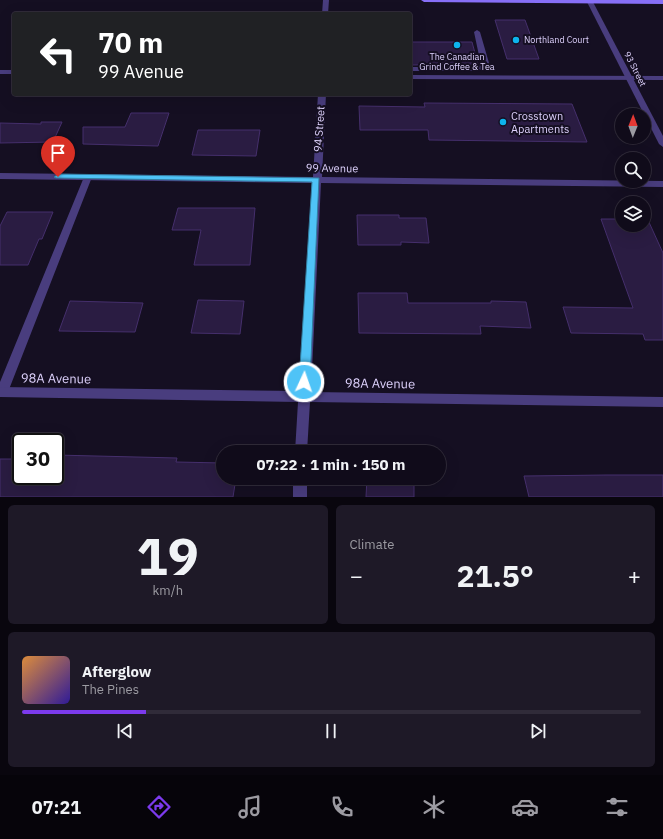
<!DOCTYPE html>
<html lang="en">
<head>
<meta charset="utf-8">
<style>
	:root { --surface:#100b1a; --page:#1e1927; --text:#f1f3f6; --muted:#9c9ba2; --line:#302b39; --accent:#7c3aed }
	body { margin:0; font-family:"IBM Plex Sans",sans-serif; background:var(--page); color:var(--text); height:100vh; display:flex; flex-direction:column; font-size:15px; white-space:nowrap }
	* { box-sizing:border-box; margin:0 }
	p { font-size:13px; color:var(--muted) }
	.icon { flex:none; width:22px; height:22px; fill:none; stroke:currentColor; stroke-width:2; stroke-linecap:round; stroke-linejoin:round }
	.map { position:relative; height:497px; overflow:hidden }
	.details { display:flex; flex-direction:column; gap:8px; padding:8px; background:#09060e; flex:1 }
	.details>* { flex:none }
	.banner { position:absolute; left:12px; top:12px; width:400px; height:84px; border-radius:4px; box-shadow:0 4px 16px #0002,0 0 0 1px var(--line); background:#202124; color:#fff; overflow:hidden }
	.needle { width:26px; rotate:1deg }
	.controls { position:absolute; left:615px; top:108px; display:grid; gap:8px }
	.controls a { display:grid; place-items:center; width:36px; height:36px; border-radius:50%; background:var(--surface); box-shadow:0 4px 16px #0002,0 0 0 1px var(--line); font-size:20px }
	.speed { position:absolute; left:12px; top:433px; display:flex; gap:8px; font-size:20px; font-weight:700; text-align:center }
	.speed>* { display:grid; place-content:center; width:52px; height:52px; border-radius:50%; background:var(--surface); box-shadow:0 4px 16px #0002,0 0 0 1px var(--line); line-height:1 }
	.speed .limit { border:2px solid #111; border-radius:6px; background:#fff; color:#111 }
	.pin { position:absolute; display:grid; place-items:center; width:34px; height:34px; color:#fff; margin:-41px -17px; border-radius:50% 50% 50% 0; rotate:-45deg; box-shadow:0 0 4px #0007 }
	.pin .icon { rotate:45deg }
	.me { position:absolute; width:44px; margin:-22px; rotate:3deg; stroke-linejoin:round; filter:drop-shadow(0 0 3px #0008) }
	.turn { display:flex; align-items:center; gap:14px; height:84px; padding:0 20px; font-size:18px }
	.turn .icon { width:52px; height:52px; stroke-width:2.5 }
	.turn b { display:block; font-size:28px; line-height:34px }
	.big { font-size:30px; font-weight:700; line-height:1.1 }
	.details .widget { flex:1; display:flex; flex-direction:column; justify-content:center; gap:6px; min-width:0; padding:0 14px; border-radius:6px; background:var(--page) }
	.details .dial { align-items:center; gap:0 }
	.dial b { font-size:52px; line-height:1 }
	.song { display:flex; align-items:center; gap:12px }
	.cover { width:48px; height:48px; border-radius:6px; background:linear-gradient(135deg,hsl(30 70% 55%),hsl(250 70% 35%)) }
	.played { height:4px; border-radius:2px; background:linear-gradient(90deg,var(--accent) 20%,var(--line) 20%) }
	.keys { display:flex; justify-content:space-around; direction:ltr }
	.heat { display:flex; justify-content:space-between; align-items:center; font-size:22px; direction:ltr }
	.details .tiles { flex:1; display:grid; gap:8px; grid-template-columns:1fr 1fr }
	.widget:last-child { grid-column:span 2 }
	.trip { position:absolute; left:216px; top:445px; width:230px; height:40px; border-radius:20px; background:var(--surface); box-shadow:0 4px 16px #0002,0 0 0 1px var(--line); font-weight:700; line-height:40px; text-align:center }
	.tab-bar { display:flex; height:64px; justify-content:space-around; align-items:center; background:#06040a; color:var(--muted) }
	.tab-bar .icon { width:28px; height:28px }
	.tab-bar .active { color:var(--accent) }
	.tab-bar b { font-size:18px; color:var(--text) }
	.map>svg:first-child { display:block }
	.building { fill:#2a1c42; stroke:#452f6c }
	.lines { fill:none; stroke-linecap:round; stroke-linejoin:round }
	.service { fill:#493d7e; fill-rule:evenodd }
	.minor { fill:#493d7e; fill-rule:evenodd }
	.tertiary { fill:#493d7e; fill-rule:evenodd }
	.secondary { fill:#876ff7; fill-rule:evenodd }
	.route { fill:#4fc3f7; stroke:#337fa1 }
	.poi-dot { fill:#0db4ee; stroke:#150f22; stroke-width:1.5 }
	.labels { text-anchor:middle; stroke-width:4; stroke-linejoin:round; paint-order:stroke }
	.far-poi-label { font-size:9px; fill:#ded2fd; stroke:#150f22; text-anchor:start }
	.far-street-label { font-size:9px; fill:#ded2fd; stroke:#150f22 }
	.poi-label { font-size:11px; fill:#ded2fd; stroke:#150f22; text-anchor:start }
	.street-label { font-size:11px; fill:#ded2fd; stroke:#150f22 }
	.near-street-label { font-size:13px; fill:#ded2fd; stroke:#150f22 }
</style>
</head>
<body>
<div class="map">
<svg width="663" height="497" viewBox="0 0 663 497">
	<rect width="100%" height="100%" fill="#150f22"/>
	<path class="building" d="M495,20H525L539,59H507Z
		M410,42H472L478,64L410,65Z
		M424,103L572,104L587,142L429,140L428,130H360L359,106L425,107Z
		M131,113H169L158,146L83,144V127H125Z
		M41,122H62L53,142L0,143V123L41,124Z
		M198,130H260L256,156L192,155Z
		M178,208H255L250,265H194L201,230H172Z
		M7,212H53L42,239H39L28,265H0V226Z
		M357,215H399V218H426L429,243L401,242V245H358Z
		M601,219H622V225H644V220H648L663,253V340H645L643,334L571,333L563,307L633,308Z
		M358,293H407L408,303H491V301L526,302L531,328L480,326L481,334L359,333Z
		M198,300L244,301L240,334L191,333Z
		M70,301L143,303L135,332L59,331Z
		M55,455L177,458L176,462L223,463V478H236L233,497H0V459H21V476H55Z
		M607,475H663V497H529L524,476Z
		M367,478H414V497H366Z"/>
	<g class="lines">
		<path class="service" d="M477,30L480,32L489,63L487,68L476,71H410V67H475L481,65L474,32Z
			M0,70H14V74H0Z
			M410,75L663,76V80L410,79Z
			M88,174L92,177L8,392L6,396H0V382L84,177Z"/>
		<path class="minor" d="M323,0H329L328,14H322Z
			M318,94H326L322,177L663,181V187L321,183L311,392L663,397V407L310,402L307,452H295L298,402L0,397V387L299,391L312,183L0,179V173L313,177Z
			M293,478H307V497H293Z"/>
		<path class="tertiary" d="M588,1L593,2L663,136V147L659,144L587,2Z"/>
		<path class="secondary" d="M421,0H663V4L424,2Z"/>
	</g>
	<path class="route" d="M58,174L319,178L310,382L308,385H301L299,382L312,182L56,178L54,177Z"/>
	<g class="poi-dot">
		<circle cx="516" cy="40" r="4"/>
		<circle cx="457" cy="45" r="4"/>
		<circle cx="503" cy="122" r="4"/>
	</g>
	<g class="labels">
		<g class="far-poi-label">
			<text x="524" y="43">Northland Court</text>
			<text x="457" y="60" text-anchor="middle">The Canadian<tspan x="457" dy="10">Grind Coffee &amp; Tea</tspan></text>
		</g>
		<g class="far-street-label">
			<text transform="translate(635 69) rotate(63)" y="3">93 Street</text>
		</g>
		<g class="poi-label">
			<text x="511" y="120">Crosstown<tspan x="511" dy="13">Apartments</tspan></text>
		</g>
		<g class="street-label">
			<text transform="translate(319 129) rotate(-86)" y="4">94 Street</text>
			<text transform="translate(332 168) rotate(1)" y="4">99 Avenue</text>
		</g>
		<g class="near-street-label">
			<text transform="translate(56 378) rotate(1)" y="5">98A Avenue</text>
			<text transform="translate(380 383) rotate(1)" y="5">98A Avenue</text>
		</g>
	</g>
</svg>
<div class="controls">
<a><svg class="needle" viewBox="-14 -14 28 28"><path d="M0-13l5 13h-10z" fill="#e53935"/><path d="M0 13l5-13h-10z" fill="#9c9ba2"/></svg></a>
<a><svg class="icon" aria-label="search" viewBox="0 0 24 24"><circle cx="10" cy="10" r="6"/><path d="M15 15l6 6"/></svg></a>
<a><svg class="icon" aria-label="layers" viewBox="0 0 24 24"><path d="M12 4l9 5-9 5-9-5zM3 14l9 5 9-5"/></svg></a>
</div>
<div class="speed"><div class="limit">30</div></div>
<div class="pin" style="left:58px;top:177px;background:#d93025"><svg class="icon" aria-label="arrive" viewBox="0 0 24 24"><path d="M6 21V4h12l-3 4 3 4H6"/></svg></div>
<svg class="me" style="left:304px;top:382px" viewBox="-20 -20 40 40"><circle r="17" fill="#4fc3f7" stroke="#fff" stroke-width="3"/><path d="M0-11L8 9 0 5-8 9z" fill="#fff"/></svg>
<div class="trip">07:22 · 1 min · 150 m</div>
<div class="banner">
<div class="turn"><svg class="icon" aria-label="left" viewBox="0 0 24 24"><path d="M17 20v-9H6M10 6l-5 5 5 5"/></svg><div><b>70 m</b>99 Avenue</div></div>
</div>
</div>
<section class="details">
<div class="tiles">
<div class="widget dial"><b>19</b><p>km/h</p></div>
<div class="widget"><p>Climate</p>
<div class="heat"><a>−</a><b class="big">21.5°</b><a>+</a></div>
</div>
<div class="widget">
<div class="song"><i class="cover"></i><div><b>Afterglow</b><p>The Pines</p></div></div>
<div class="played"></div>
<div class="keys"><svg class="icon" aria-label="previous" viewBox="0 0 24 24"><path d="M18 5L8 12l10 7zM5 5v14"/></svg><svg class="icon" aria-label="pause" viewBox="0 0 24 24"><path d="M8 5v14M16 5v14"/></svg><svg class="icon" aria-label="next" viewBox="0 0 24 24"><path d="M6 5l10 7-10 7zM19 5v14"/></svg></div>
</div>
</div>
</section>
<nav class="tab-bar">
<b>07:21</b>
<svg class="icon active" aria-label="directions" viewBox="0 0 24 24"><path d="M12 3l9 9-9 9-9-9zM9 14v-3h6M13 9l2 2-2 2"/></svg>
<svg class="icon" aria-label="music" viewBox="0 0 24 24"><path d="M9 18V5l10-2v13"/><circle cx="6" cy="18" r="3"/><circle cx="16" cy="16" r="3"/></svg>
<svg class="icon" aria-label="phone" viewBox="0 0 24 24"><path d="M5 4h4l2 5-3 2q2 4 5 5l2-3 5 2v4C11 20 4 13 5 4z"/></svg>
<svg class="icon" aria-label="climate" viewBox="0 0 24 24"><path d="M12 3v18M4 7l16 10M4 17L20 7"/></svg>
<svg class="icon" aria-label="car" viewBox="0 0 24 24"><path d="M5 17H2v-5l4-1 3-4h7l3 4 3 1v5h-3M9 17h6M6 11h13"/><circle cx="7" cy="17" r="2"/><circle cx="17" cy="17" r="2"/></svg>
<svg class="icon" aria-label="filters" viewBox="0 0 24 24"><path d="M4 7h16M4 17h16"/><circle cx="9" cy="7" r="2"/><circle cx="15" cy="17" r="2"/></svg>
</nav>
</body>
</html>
